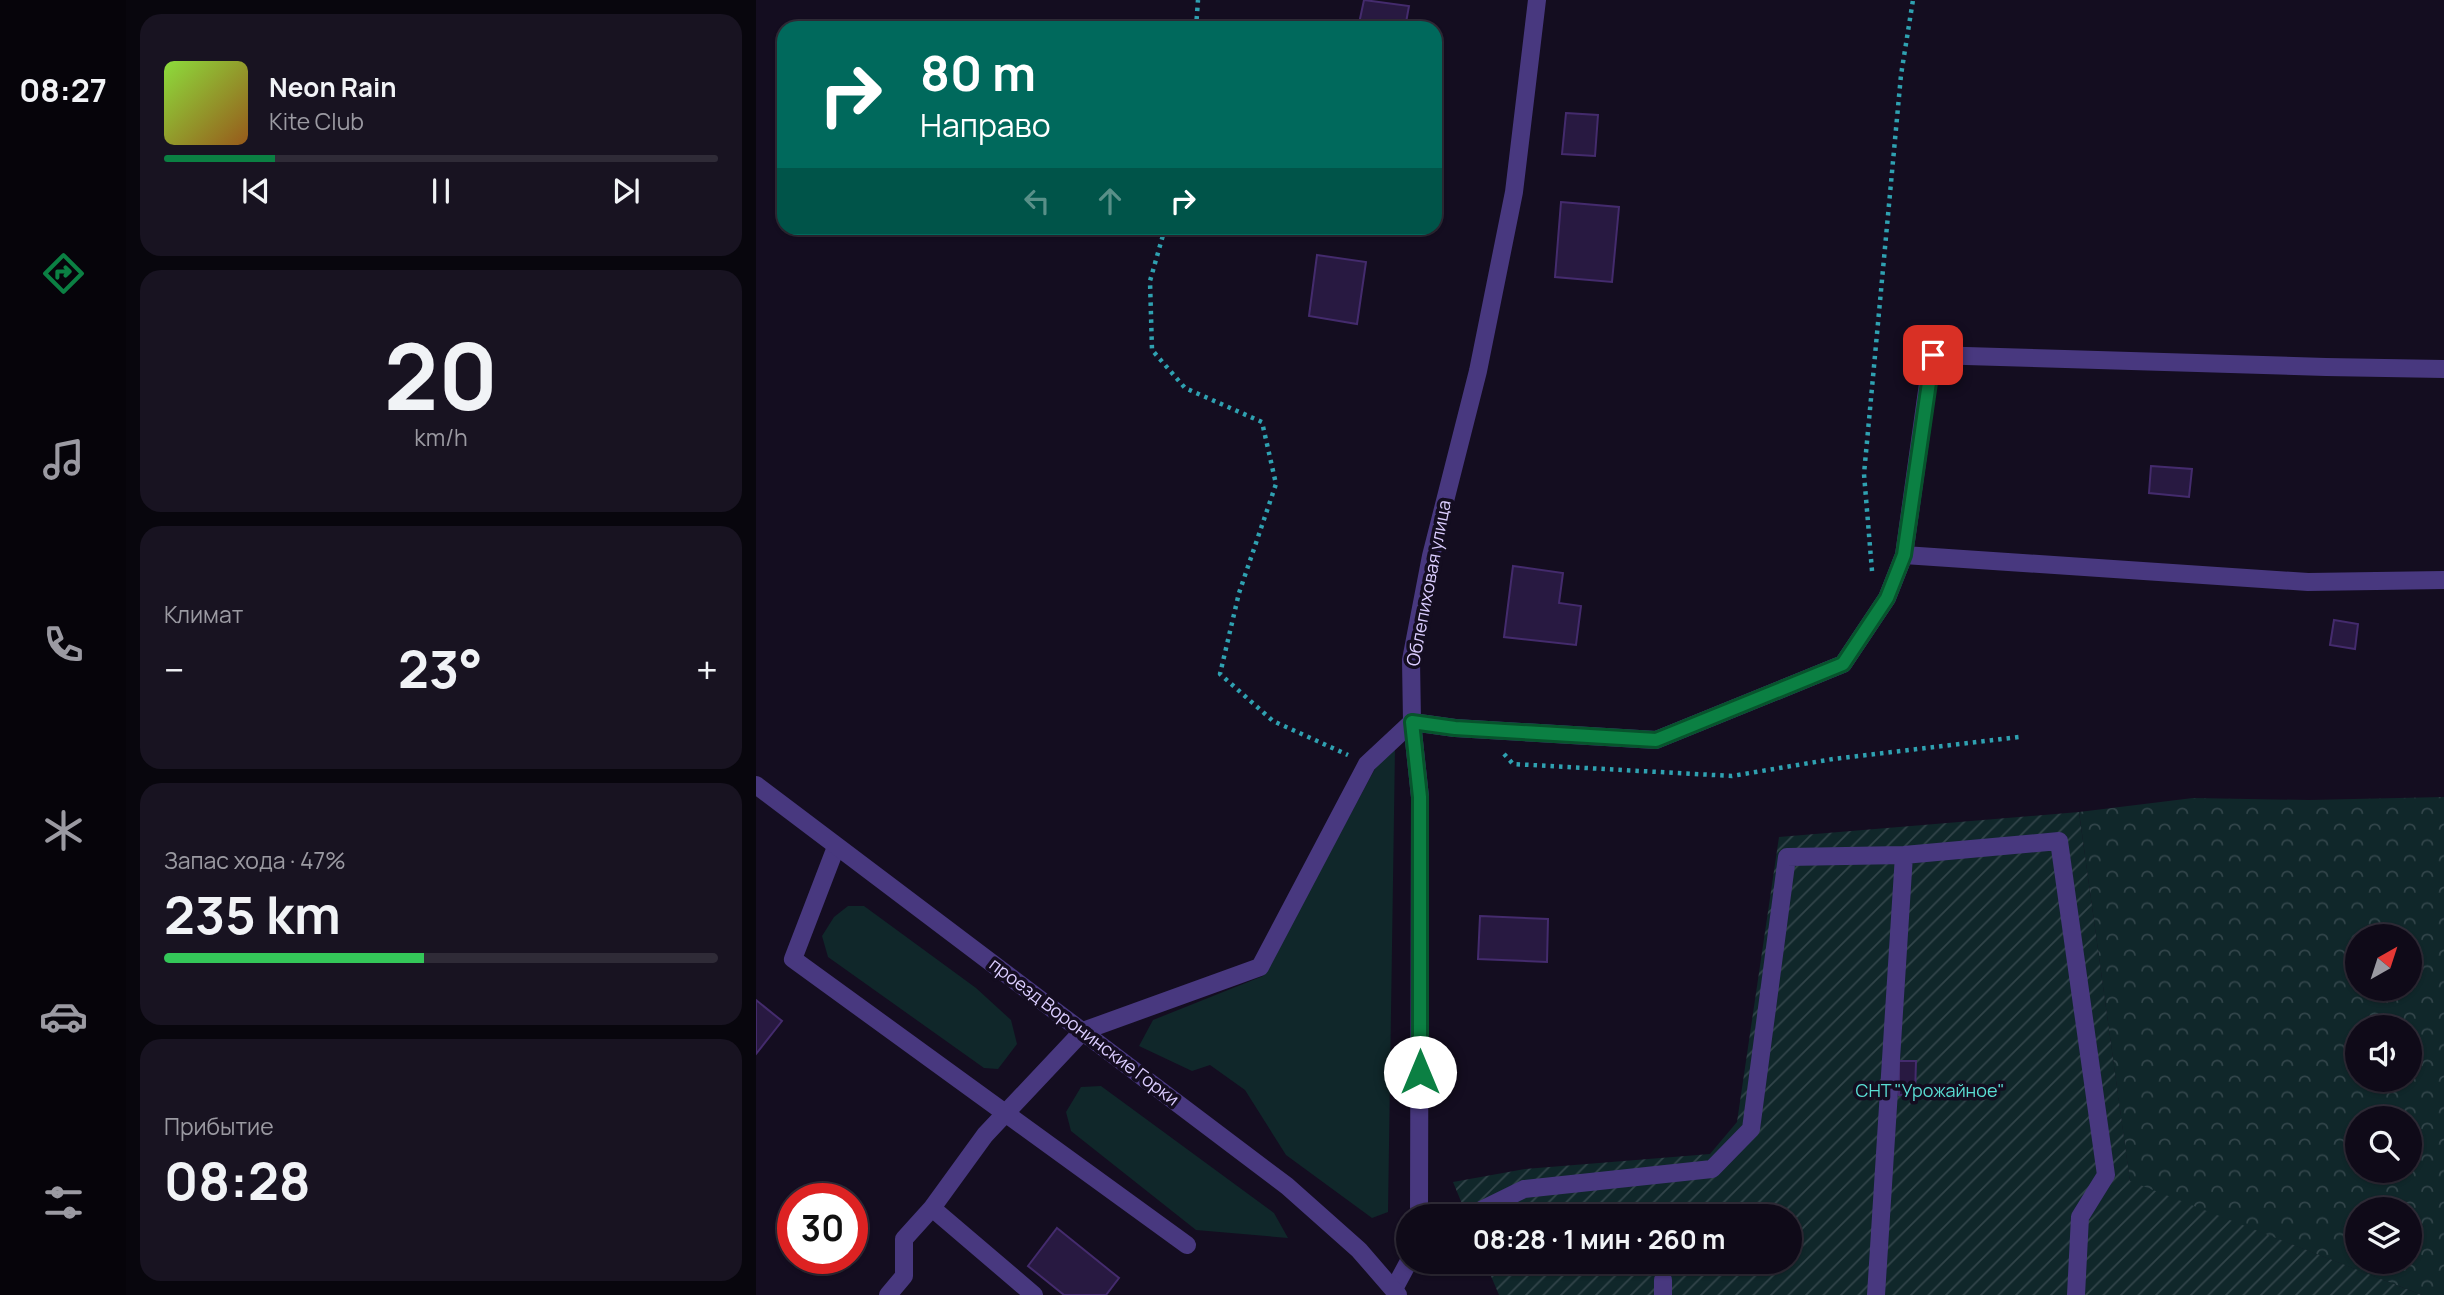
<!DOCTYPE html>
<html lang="ru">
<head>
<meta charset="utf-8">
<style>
	:root { --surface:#0f0a18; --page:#181321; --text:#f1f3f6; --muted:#9b9aa2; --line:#2f2b37; --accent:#0b8043 }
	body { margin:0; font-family:Manrope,sans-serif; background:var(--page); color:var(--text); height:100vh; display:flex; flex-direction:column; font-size:26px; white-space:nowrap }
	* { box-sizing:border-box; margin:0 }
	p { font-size:23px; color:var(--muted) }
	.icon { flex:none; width:38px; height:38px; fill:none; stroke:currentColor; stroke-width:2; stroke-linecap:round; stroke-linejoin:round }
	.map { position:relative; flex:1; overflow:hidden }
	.drawer { display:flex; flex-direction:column; gap:14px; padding:14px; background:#08060d; width:630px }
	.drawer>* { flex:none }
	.top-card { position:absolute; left:21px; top:21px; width:665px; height:214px; border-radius:21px; box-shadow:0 2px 5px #0004,0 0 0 2px var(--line); background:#00695c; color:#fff; overflow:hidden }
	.needle { width:46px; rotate:39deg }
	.tools { position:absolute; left:1589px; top:924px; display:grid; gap:14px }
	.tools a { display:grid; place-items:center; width:77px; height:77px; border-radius:50%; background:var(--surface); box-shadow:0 2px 5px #0004,0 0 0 2px var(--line); font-size:35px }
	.speed { position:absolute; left:21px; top:1183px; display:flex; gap:14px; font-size:35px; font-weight:700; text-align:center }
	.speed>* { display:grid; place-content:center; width:91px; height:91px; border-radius:50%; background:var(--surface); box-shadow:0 2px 5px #0004,0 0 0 2px var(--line); line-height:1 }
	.speed .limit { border:10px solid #d22; background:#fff; color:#111 }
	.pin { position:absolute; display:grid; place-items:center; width:60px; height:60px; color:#fff; margin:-30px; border-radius:14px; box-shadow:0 4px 10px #0006 }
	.me { position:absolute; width:77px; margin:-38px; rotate:0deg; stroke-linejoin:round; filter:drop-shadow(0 0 5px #0008) }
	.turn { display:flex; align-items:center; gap:24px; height:147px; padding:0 28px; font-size:32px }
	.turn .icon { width:91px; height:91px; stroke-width:2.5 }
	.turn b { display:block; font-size:49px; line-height:60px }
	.lanes { display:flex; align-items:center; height:66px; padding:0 28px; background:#0003; justify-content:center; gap:35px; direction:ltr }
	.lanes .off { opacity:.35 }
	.big { font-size:52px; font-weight:700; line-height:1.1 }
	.drawer .widget { flex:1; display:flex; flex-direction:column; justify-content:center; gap:10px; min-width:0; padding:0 24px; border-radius:21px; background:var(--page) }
	.drawer .dial { align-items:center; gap:0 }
	.dial b { font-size:91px; line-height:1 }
	.song { display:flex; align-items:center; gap:21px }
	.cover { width:84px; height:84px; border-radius:10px; background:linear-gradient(135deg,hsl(90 70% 55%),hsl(30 70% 35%)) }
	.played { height:7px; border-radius:4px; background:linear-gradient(90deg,var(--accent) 20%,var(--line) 20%) }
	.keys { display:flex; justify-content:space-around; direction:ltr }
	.heat { display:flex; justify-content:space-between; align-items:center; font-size:38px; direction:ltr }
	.charge { height:10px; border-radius:5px; background:linear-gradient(90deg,#34c759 47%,var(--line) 0) }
	.trip { position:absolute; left:640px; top:1204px; width:406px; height:70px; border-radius:35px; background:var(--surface); box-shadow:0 2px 5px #0004,0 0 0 2px var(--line); font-weight:700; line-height:70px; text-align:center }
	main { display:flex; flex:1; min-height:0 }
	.tab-bar { display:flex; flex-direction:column; width:126px; justify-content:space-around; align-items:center; background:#06040a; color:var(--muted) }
	.tab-bar .icon { width:49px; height:49px }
	.tab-bar .active { color:var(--accent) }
	.tab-bar b { font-size:32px; color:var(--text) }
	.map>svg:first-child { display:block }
	.grass { fill:#10272a }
	.forest { fill:url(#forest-crowns); fill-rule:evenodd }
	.garden { fill:url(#garden-furrows) }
	.building { fill:#281941; stroke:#442b6d; stroke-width:2 }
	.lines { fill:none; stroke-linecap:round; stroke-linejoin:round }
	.path { stroke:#2fa1b1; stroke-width:4.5; stroke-dasharray:3.5 5; stroke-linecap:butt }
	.service { stroke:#48387f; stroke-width:18 }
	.minor { stroke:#48387f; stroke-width:18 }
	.tertiary { stroke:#48387f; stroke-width:18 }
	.route-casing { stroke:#07532c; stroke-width:18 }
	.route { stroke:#0b8043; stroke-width:12 }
	.labels { text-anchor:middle; stroke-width:7; stroke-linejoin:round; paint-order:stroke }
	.street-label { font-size:18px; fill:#dbcdff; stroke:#140d20 }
	.park-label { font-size:18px; fill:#5aded4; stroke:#140d20 }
</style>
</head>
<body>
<main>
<nav class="tab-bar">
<b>08:27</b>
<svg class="icon active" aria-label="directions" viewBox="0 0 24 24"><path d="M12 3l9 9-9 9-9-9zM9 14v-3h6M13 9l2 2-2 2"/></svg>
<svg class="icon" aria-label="music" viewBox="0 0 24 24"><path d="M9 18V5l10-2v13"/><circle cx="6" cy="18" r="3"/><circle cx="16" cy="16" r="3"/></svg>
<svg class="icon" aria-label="phone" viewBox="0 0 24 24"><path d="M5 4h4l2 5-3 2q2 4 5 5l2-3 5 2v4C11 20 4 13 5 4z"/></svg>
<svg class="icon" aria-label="climate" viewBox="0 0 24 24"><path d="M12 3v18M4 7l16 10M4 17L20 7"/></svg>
<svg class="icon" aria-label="car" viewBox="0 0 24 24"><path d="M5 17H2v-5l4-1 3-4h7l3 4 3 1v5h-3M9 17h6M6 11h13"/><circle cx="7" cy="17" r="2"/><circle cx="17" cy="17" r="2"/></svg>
<svg class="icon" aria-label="filters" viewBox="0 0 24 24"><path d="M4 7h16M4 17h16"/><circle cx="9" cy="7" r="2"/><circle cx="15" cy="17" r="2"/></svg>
</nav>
<section class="drawer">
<div class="widget">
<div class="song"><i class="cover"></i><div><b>Neon Rain</b><p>Kite Club</p></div></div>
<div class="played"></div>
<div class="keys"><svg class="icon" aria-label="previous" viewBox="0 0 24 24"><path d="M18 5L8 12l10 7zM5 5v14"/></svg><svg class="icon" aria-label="pause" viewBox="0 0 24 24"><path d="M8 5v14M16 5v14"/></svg><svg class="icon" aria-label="next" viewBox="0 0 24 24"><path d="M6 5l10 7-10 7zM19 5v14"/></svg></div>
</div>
<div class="widget dial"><b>20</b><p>km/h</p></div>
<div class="widget"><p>Климат</p>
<div class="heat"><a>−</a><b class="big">23°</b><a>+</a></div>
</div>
<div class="widget"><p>Запас хода · 47%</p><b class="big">235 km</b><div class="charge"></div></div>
<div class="widget"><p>Прибытие</p><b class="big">08:28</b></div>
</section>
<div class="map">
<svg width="1688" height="1295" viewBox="0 0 1688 1295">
	<defs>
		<pattern id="forest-crowns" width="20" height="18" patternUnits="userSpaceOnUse" patternTransform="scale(1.75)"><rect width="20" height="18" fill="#10272a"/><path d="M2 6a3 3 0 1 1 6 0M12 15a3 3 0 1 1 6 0" fill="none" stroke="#32454a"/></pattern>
		<pattern id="garden-furrows" width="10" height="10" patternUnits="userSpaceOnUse" patternTransform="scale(1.75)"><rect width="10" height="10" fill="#10272a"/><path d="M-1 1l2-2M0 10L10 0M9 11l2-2" fill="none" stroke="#32454a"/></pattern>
	</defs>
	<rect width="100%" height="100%" fill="#140d20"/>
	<path class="grass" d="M639,748L632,1212L616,1218L530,1155L489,1090L454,1065L436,1071L383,1046L397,1020L507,976L621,765Z
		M92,906H108L220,988L255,1020L261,1044L242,1069L228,1068L72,957L66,936L78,917Z
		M345,1086L518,1213L532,1238L440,1230L315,1131L310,1112L325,1087Z"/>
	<path class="forest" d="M1688,797V1295H1666L1374,1182L1323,812L1437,798L1553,800ZM1601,936H1654V989H1601ZM1601,1027H1654V1080H1601ZM1601,1118H1654V1171H1601ZM1601,1209H1654V1262H1601Z"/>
	<path class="garden" d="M1323,812L1374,1181L1666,1295H743L729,1262H1034V1216H711L697,1182L769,1169L954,1154L981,1122L1023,837Z"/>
	<path class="building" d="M608,0L653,6L649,28H602Z
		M810,113L842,115L839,156L806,154Z
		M805,202L863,207L856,282L799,277Z
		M561,255L610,262L601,324L553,316Z
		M1395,466L1436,469L1433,497L1393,493Z
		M757,566L807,573L803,603L825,606L820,645L748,637Z
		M1578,620L1602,624L1599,649L1574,645Z
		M724,916L792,919L791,962L722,959Z
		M0,1000L26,1021L0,1054Z
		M1143,1061H1160L1159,1095H1143Z
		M301,1228L363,1278L350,1295H308L272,1266Z"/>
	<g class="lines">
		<path class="path" d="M440,28L442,0
			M409,228L394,281L396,350L429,388L506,422L520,484L483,593L464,674L517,721L592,755
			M1116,571L1108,474L1145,75L1157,0
			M748,754L757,764L976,776L1077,759L1263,737"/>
		<path class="service" d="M1148,555L1552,582L1688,580
			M80,847L37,959L431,1245
			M176,1208L229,1135L327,1031L504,967L611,764L656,722L699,728L900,740L1087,664L1131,598L1148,555L1176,355L1570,367L1688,369
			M713,1216L768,1189L956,1169L995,1129L1031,857L1148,855L1303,841L1350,1175L1324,1217L1320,1295
			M132,1295L148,1276V1239L176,1208L278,1295
			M1120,1295L1148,855"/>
		<path class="minor" d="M663,1216L664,797L656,722L655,660L675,556L722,371L758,192L781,0
			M638,1289L653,1261
			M907,1295V1280"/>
		<path class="tertiary" d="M0,785L531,1186L603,1250L642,1295"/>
	</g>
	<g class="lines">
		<defs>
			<path id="route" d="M664,1072V797L656,722L699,728L900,740L1087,664L1131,598L1148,555L1177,355"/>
		</defs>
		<use href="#route" class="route-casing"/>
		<use href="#route" class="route"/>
	</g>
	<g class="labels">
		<g class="street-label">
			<text transform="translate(673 583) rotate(-79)" y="6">Облепиховая улица</text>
			<text transform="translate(328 1032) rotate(37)" y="6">проезд Воронинские Горки</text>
		</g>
		<g class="park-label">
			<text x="1174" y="1097">СНТ "Урожайное"</text>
		</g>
	</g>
</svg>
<div class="tools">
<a><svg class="needle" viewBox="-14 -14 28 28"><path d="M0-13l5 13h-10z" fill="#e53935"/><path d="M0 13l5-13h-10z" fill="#9b9aa2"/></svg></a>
<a><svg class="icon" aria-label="sound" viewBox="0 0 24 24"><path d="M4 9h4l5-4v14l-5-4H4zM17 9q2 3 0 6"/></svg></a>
<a><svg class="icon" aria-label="search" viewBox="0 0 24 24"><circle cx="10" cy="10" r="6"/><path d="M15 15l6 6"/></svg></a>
<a><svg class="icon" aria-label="layers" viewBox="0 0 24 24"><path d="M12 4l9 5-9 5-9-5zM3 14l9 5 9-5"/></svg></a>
</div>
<div class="speed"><div class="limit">30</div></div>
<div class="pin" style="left:1177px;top:355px;background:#d93025"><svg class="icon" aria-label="arrive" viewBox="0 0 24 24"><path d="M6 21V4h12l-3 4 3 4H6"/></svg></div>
<svg class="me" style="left:664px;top:1072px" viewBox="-20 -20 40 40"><circle r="19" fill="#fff"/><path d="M0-13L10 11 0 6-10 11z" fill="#0b8043"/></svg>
<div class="trip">08:28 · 1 мин · 260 m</div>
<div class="top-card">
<div class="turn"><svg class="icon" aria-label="right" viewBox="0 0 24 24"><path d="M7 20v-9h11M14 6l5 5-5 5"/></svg><div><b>80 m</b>Направо</div></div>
<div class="lanes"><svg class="icon off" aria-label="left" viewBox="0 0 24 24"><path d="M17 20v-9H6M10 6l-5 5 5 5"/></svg><svg class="icon off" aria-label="ahead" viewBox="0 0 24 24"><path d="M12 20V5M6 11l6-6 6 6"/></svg><svg class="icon" aria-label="right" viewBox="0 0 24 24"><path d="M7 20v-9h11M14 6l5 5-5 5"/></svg></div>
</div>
</div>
</main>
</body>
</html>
